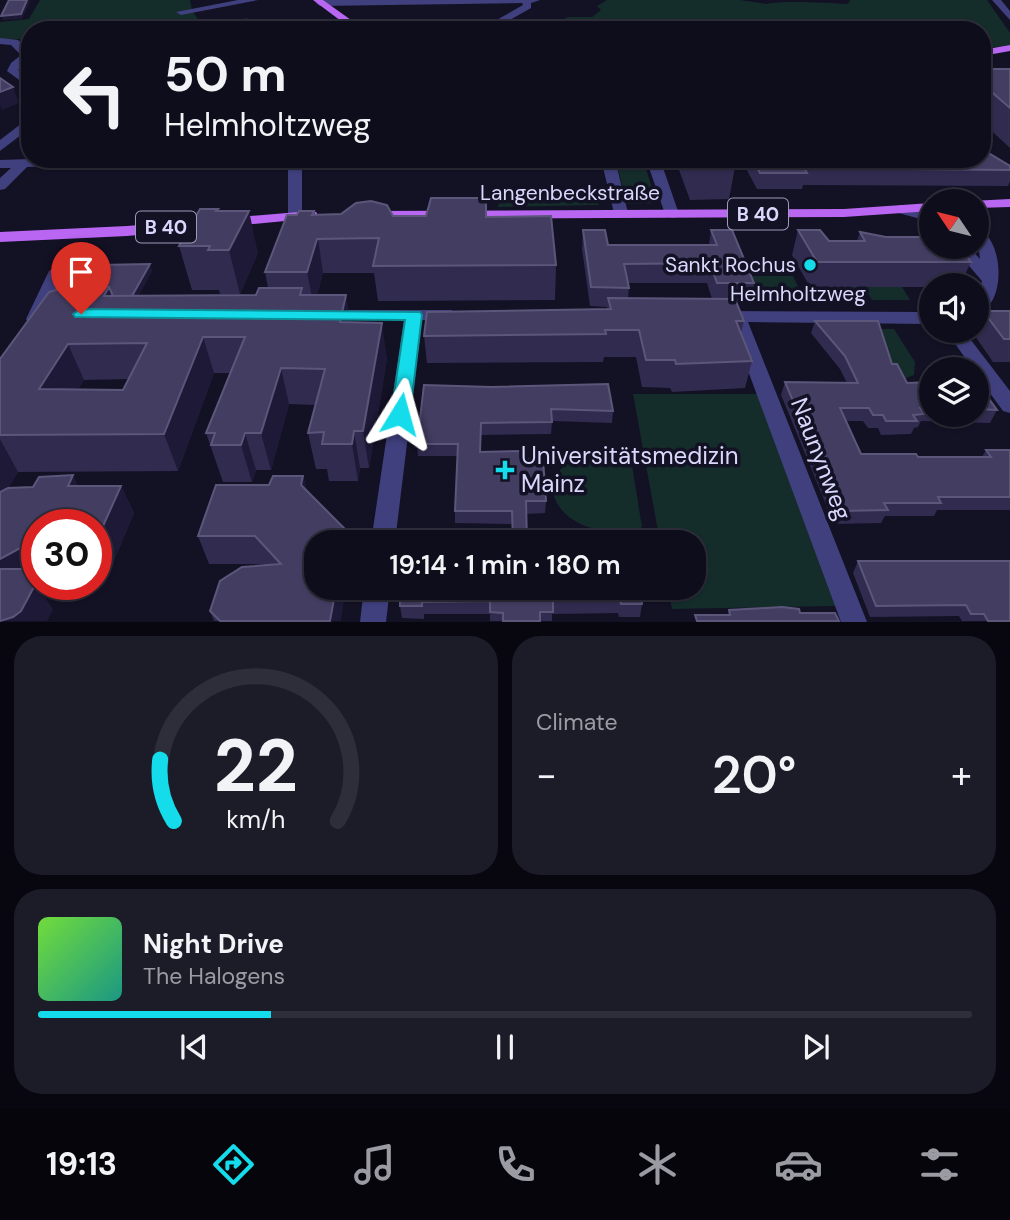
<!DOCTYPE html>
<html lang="en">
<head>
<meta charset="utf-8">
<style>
	:root { --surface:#0e0d1b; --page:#1c1b28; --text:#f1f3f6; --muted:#9b9ca3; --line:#2e2d3a; --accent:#14dcea }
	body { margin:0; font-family:"DM Sans",sans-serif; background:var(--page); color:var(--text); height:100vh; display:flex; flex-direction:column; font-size:26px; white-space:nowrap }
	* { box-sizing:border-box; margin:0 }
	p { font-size:23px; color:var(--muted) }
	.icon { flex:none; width:38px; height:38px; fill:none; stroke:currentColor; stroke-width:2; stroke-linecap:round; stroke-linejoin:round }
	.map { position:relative; height:622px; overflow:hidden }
	.panel { display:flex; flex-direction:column; gap:14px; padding:14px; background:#08070f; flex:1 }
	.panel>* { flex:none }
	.guide { position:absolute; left:21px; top:21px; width:970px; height:147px; border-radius:28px; box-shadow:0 2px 5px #0004,0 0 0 2px var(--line); background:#0e0d1b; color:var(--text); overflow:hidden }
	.needle { width:46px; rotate:305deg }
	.fabs { position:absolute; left:919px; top:189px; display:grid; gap:14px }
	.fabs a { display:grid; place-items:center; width:70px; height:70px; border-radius:50%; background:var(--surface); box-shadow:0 2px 5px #0004,0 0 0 2px var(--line); font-size:35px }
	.speed { position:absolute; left:21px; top:509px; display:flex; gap:14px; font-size:35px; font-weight:700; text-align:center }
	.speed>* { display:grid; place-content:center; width:91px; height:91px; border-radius:50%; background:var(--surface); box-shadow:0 2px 5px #0004,0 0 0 2px var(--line); line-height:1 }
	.speed .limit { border:10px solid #d22; background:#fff; color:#111 }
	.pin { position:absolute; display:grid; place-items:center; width:60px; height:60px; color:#fff; margin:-72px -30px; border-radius:50% 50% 50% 0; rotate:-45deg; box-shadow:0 0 7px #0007 }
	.pin .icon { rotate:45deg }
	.me { position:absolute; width:77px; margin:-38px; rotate:8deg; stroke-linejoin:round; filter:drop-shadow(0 0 5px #0008) }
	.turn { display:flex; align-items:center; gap:24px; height:147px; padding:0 28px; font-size:32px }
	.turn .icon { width:91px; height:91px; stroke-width:2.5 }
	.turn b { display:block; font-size:49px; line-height:60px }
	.big { font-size:52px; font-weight:600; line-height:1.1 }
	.panel .widget { flex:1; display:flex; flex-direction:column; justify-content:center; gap:10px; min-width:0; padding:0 24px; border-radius:28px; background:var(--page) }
	.panel .dial { align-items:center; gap:0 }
	.dial svg { height:182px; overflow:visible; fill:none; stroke:var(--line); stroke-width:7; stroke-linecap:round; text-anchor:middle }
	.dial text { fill:var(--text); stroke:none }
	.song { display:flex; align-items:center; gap:21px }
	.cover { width:84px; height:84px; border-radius:10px; background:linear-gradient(135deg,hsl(100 70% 55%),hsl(170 70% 35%)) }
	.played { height:7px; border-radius:4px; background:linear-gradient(90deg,var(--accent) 25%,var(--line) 25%) }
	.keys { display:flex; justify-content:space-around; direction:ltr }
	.heat { display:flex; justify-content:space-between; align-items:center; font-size:38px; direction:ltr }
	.panel .tiles { flex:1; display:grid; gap:14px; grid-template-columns:1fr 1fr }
	.widget:last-child { grid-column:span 2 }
	.trip { position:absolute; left:304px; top:530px; width:402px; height:70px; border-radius:28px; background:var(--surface); box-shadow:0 2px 5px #0004,0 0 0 2px var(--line); font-weight:600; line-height:70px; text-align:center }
	.dock { display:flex; height:112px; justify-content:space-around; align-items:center; background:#06050b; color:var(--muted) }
	.dock .icon { width:49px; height:49px }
	.dock .selected { color:var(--accent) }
	.dock b { font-size:32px; color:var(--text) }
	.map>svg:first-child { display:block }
	.green { fill:#142d2b }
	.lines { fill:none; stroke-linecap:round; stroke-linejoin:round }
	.street { fill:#40407f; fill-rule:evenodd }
	.primary { fill:#b967f2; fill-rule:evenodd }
	.wall { fill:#312b50; fill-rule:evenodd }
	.shaded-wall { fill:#1d1937 }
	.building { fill:#433d62; stroke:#5b567a; stroke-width:2; fill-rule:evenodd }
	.route { fill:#14dcea; stroke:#0d8f98; stroke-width:2 }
	.poi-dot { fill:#14dcea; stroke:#131124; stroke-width:2.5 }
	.labels { text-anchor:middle; stroke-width:7; stroke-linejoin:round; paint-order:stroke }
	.shield { fill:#131124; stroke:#9e9cbb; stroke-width:2 }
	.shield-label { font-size:19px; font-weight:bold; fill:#dad7fc }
	.street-label { font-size:21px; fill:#dad7fc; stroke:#131124 }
	.poi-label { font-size:21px; fill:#dad7fc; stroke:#131124; text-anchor:end }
	.near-poi-label { font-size:24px; fill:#dad7fc; stroke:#131124; text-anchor:start }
	.near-street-label { font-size:24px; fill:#dad7fc; stroke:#131124 }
</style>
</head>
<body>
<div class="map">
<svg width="1010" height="622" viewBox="0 0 1010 622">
	<rect width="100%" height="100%" fill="#131124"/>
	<path class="green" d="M40,0H190L192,10L202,26L247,18L261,30H30V53L19,41L21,39L0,40V22L29,19Z
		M607,0H740L767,4C782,0 829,3 848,4L850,0H987L1010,33V45L982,49V30H543L568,17H592L601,10L597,6Z
		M618,169H646L657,203L627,204Z
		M577,190H596L599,205L498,207L499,202H579Z
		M739,276H793L804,299L767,298L759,303H749Z
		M810,287H858L865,300L815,299Z
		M864,287H902L910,300H872Z
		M873,329H894L915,362L914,375L898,381Z
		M633,394H759L836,606L672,609L668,588H695V542H660Z
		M598,454H612L631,459L642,527C634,532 625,531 616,531C549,532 524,463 598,454Z"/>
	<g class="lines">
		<path class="street" d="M238,0H258L181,15L176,12Z
			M540,0L531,3V8L492,30H479L523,5L522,3L320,6L316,3L320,0Z
			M992,0H1001L1010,11V20Z
			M0,38L18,40L30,52V61L18,70L30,79V88L7,71L11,63L21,55L11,45L0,44Z
			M30,117V128L0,151V140Z
			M30,159H123L117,163L27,167L5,189L0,190V178L11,168H0V160Z
			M288,159H302V215L295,219L288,215Z
			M601,159H615L628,213L626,216L621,217L614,213Z
			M646,159H660L679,214L677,217L672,218L665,214Z
			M900,205L931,213V222L895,212L893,209Z
			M976,228C1004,236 1008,306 976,314V299L982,281L953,247H969L980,259Z
			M57,266L65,271L44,319L35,325L29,323L26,319L49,271Z
			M328,310H451L460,315L451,320H422L395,542H371L404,320L322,319L319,315Z
			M720,311L931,312V324L748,322L867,622H841L730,322L714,320L711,316Z
			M946,331H964L1010,391V413L1003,411L976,374V369H973Z
			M364,588H390L386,622H360Z"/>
		<path class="primary" d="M313,0H323L365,30H353Z
			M1010,45V51L982,56V50Z
			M1010,199V207L976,208V201H971Z
			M931,203V211L844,217L370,219L363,215L370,211L844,209Z
			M311,211L316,212L318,215L316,218L127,236L0,242V232L127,226Z"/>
	</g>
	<path class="wall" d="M982,69H1010V148L982,122Z
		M675,159H731L735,167L729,199L690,200Z
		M741,159H982L1010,166V181L1008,186L803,185L802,189H757Z
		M218,211L258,253L240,294H220L219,290H192L179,246Z
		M314,211L315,215L486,217L556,265L555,300L378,301L374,273H323L317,295L351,322L387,358L369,468H360L358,481H329L327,469H316L308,433L315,405L289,404L271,470H256L252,482H223L206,433L230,373H214L178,471L18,472L8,488L121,486L134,513L113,563L96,564V525H37V575L32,578L53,610L0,621V359L81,287L152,271L138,296L256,295L268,288L265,272L297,215ZM129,379L123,390L78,389L84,380Z
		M583,230L608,245H709L711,230L754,283L749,303H737L744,321L741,333L752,361L745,388L672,392L670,388L642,387L636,357H604L603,362L427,363L424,336L607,309V307L590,306L582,249ZM628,283H707L712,299L628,298L629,288Z
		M798,230L829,241H857L860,232L886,237H921L923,232L971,262L960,285H931V287H810L792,255Z
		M983,311H1010V362H993L973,333L974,331H976V325Z
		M815,321L892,364L907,383L931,382V415H976V381L997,410L990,423L921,421L918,427L914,428L911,434L881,435L878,428H868L863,421H846L861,454L918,457H982L986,450H1010V510H937L934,516H885L881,523L834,524L781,395L785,382L847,383L840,369L811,333Z
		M424,385L613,411L612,423L552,421L551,434L481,435V452L524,459L546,501L545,513L526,514L512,524L455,523V511L458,456H418L417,444Z
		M303,476L341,621H214L210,611L265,565L264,564H209L198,536L269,485Z
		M858,561L1010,621H962L959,616L870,617L853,573Z
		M400,588H641L642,604L640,617H619L618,613L552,614V621H490V614H424V619L402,618L400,606Z"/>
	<path class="shaded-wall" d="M27,0H29L30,2L22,19L3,20L1,16Z
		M13,87L19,103L2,110L0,105V92Z
		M249,211L258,253L240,294L229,250Z
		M314,211L323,273L314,307L307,272L312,215Z
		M150,264L152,271L132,307L129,300Z
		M109,287L122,322L104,296Z
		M346,295L352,329L340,322Z
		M382,323L387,358L369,468L363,431Z
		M203,337L214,373L178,471L164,434Z
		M68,344L84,380L57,425L39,389Z
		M281,368L289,404L271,470L261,433Z
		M354,431L360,468L358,481L352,444Z
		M245,433L256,470L252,482L241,445Z
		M0,439L18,472L0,500Z
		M73,475L86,502L68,486Z
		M303,476L310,503L301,485Z
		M121,486L134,513L113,563L99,535Z
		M345,529L348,542H343Z
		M37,539V575L30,579L36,583L53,610L47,621H0V559Z
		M336,588H346L341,621H330Z"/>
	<path class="building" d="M9,0H27L21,14L1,16Z
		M982,69H1010V108L987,88H982Z
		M0,78L13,87L0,92Z
		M982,149L1010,166V170L804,168L807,173H760L753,159H982Z
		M692,159H731L735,167L696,168Z
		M431,198H486V217L551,216L556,265L373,266L379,238L317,239L307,272H265L287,215H297L299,211H314L312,215L341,214L356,203L371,201L387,205L393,216H426Z
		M200,209H218L216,211H249L229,250H208L210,246H179Z
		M583,230H605L608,245H717L711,230H732L754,283H717L710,263L624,264L629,288L591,287Z
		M798,230H820L829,241H865L860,232L886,237H927L923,232H931V247H959L971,262H817Z
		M150,264L132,296H113L109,287H81L97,265Z
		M67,287H109L104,296L256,295L259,288H302L300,295H346L340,322L382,323L363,431H354L352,444H322L324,432L308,433L325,369L281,368L261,433H245L241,445H211L215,433H206L245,337H203L164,434L0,435V359L49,292ZM147,343L123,390L39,389L68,344Z
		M608,298L735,299L744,321H736L752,361L676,364L675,360H646L639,330H605L606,334L424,336L427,312L611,309Z
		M983,311H1010V339H1004Z
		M815,321H878L892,364H897L907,383L931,382V408H920L924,414L913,415L917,421H886L883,415H873L869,408H840L861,454H916L918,457H991L986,450H1010V497H938L941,503H884L888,510L839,511L785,382L858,383L845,356Z
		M976,381L997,410L976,409Z
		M608,384L613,411L551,409L552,422L481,423L480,452L524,451V459H543L546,501H526L527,542H513L512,511H455L458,444H417L424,385L492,387Z
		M73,475L68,486H121L99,535L96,536V525H37V539L0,559V492L8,488L33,487L39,477Z
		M273,476H303L301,485L345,529L343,542H317V588H336L330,621H220L210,611L220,581L242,567L281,564L255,536H198L216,485H269Z
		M858,561H1010V621H988L984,614H971L966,605L876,606Z
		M0,569H24L25,576L30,575L36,583L21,611L13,617L0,621Z
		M400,588H641L642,604H621L620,601H553V612H540V621H503V613L490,612V601L422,602V606H400Z
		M782,607L799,609L800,613H835L839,621H697L695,615H730L729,610Z"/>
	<path class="route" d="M81,309L420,312L422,315L410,414L407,419H394L391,414L405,320L75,317L73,314Z"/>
	<g class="poi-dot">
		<circle cx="810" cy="265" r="7"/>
		<path d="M501.5 459.5h7v7h7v7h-7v7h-7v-7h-7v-7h7z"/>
	</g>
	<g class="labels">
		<g class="shield">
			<rect x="728" y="198.5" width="60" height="31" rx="5"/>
			<rect x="136" y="211.5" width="60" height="31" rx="5"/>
		</g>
		<g class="shield-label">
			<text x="758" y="221">B 40</text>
			<text x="166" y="234">B 40</text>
		</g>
		<g class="street-label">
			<text x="570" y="200">Langenbeckstraße</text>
			<text x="798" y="301">Helmholtzweg</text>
		</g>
		<g class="poi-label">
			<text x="796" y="272">Sankt Rochus</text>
		</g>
		<g class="near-poi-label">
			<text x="521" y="464">Universitätsmedizin<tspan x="521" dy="28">Mainz</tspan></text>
		</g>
		<g class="near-street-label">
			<text transform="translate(821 459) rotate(69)" y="8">Naunynweg</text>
		</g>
	</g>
</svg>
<div class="fabs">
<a><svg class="needle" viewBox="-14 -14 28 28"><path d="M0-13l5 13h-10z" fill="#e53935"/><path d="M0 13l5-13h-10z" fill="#9b9ca3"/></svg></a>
<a><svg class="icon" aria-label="sound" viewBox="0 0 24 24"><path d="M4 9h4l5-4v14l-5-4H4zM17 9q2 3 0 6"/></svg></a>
<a><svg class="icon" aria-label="layers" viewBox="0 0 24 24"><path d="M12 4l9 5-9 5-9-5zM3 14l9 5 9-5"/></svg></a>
</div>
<div class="speed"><div class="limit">30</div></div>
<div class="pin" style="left:81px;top:314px;background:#d93025"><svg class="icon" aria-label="arrive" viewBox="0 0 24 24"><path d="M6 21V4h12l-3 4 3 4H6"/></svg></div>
<svg class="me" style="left:400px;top:414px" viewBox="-20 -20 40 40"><path d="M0-17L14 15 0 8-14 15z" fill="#14dcea" stroke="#fff" stroke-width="4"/></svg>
<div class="trip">19:14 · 1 min · 180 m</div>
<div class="guide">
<div class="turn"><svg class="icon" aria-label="left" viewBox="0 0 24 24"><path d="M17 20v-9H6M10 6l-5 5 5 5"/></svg><div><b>50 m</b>Helmholtzweg</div></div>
</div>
</div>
<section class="panel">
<div class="tiles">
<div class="widget dial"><svg viewBox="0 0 100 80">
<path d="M14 69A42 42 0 1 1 86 69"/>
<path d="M14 69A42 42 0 0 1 8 42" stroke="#14dcea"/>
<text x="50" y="56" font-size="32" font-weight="700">22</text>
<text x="50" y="72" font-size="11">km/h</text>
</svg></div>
<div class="widget"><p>Climate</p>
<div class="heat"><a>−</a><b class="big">20°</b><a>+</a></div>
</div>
<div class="widget">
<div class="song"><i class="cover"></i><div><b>Night Drive</b><p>The Halogens</p></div></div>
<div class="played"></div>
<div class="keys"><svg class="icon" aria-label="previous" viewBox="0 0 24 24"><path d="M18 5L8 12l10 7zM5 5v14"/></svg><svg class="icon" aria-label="pause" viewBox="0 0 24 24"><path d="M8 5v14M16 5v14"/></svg><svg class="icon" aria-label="next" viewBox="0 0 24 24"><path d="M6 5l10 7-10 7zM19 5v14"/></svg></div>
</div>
</div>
</section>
<nav class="dock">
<b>19:13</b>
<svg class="icon selected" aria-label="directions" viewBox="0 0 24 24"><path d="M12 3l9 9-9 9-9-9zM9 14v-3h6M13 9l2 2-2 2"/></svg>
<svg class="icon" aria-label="music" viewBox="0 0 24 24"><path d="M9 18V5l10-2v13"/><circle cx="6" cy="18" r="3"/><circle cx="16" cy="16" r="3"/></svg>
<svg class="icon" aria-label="phone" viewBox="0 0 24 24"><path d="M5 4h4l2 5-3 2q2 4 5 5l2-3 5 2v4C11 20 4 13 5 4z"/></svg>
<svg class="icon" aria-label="climate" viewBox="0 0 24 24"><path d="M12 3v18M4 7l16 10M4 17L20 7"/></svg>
<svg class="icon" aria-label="car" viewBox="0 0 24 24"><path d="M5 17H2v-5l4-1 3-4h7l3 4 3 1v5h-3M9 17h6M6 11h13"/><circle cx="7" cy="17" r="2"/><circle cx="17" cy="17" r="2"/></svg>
<svg class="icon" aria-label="filters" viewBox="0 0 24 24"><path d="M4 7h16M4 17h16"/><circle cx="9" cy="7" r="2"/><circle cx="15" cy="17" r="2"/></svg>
</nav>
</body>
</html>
